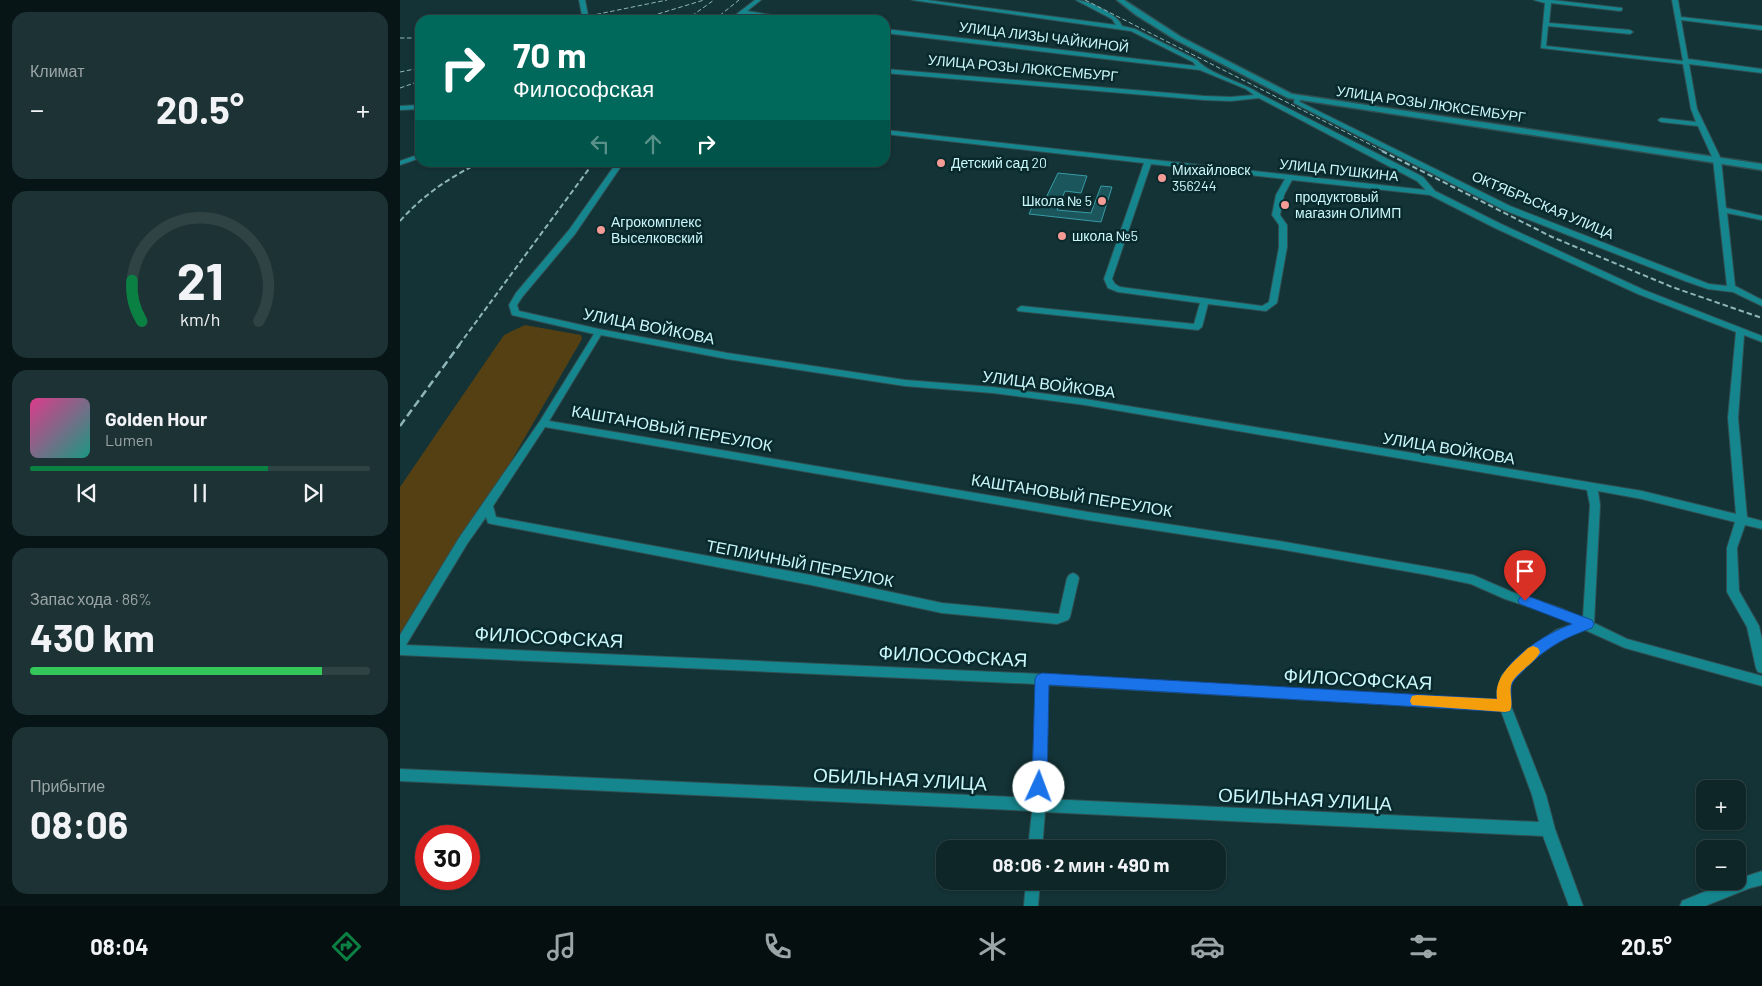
<!DOCTYPE html>
<html lang="ru">
<head>
<meta charset="utf-8">
<style>
	:root { --surface:#0f2628; --page:#1d3234; --text:#f1f3f6; --muted:#9ba5a8; --line:#2f4345; --accent:#0b8043 }
	body { margin:0; font-family:Barlow,sans-serif; background:var(--page); color:var(--text); height:100vh; display:flex; flex-direction:column; font-size:19px; white-space:nowrap }
	* { box-sizing:border-box; margin:0 }
	p { font-size:16px; color:var(--muted) }
	.icon { flex:none; width:28px; height:28px; fill:none; stroke:currentColor; stroke-width:2; stroke-linecap:round; stroke-linejoin:round }
	.map { position:relative; flex:1; overflow:hidden }
	.details { display:flex; flex-direction:column; gap:12px; padding:12px; background:#081516; width:400px }
	.details>* { flex:none }
	.banner { position:absolute; left:15px; top:15px; width:475px; height:152px; border-radius:15px; box-shadow:0 1px 4px #0004,0 0 0 1px var(--line); background:#00695c; color:#fff; overflow:hidden }
	.tools { position:absolute; left:1296px; top:780px; display:grid; gap:10px }
	.tools a { display:grid; place-items:center; width:50px; height:50px; border-radius:10px; background:var(--surface); box-shadow:0 1px 4px #0004,0 0 0 1px var(--line); font-size:25px }
	.speed { position:absolute; left:15px; top:825px; display:flex; gap:10px; font-size:25px; font-weight:700; text-align:center }
	.speed>* { display:grid; place-content:center; width:65px; height:65px; border-radius:50%; background:var(--surface); box-shadow:0 1px 4px #0004,0 0 0 1px var(--line); line-height:1 }
	.speed .limit { border:8px solid #d22; background:#fff; color:#111 }
	.pin { position:absolute; display:grid; place-items:center; width:42px; height:42px; color:#fff; margin:-51px -21px; border-radius:50% 50% 50% 0; rotate:-45deg; box-shadow:0 0 5px #0007 }
	.pin .icon { rotate:45deg }
	.me { position:absolute; width:55px; margin:-28px; rotate:2deg; stroke-linejoin:round; filter:drop-shadow(0 0 4px #0008) }
	.turn { display:flex; align-items:center; gap:18px; height:105px; padding:0 15px; font-size:22px }
	.turn .icon { width:65px; height:65px; stroke-width:2.5 }
	.turn b { display:block; font-size:35px; line-height:42px }
	.lanes { display:flex; align-items:center; height:48px; padding:0 15px; background:#0003; justify-content:center; gap:25px; direction:ltr }
	.lanes .off { opacity:.35 }
	.big { font-size:38px; font-weight:700; line-height:1.1 }
	.details .card { flex:1; display:flex; flex-direction:column; justify-content:center; gap:8px; min-width:0; padding:0 18px; border-radius:15px; background:var(--page) }
	.details .dial { align-items:center; gap:0 }
	.dial svg { height:130px; overflow:visible; fill:none; stroke:var(--line); stroke-width:7; stroke-linecap:round; text-anchor:middle }
	.dial text { fill:var(--text); stroke:none }
	.song { display:flex; align-items:center; gap:15px }
	.cover { width:60px; height:60px; border-radius:8px; background:linear-gradient(135deg,hsl(330 70% 55%),hsl(170 70% 35%)) }
	.played { height:5px; border-radius:2px; background:linear-gradient(90deg,var(--accent) 70%,var(--line) 70%) }
	.keys { display:flex; justify-content:space-around; direction:ltr }
	.heat { display:flex; justify-content:space-between; align-items:center; font-size:28px; direction:ltr }
	.charge { height:8px; border-radius:4px; background:linear-gradient(90deg,#34c759 86%,var(--line) 0) }
	.trip { position:absolute; left:536px; top:840px; width:290px; height:50px; border-radius:15px; background:var(--surface); box-shadow:0 1px 4px #0004,0 0 0 1px var(--line); font-weight:700; line-height:50px; text-align:center }
	.dock { display:flex; height:80px; justify-content:space-around; align-items:center; background:#060f10; color:var(--muted) }
	.dock .icon { width:35px; height:35px }
	.dock .current { color:var(--accent) }
	.dock b { font-size:22px; color:var(--text) }
	main { display:flex; flex:1; min-height:0 }
	.map>svg:first-child { display:block }
	.green { fill:#554013 }
	.building { fill:#1b565c; stroke:#379ca5 }
	.lines { fill:none; stroke-linecap:round; stroke-linejoin:round }
	.street-casing { stroke:#304f52; stroke-width:2 }
	.secondary-casing { stroke:#304f52; stroke-width:3 }
	.street { fill:#16868e; fill-rule:evenodd }
	.secondary { fill:#16868e; fill-rule:evenodd }
	.rail-far2 { stroke:#8eb6ba; stroke-width:1; stroke-dasharray:4.5 2.5; stroke-linecap:butt }
	.rail-far1 { stroke:#8eb6ba; stroke-width:2; stroke-dasharray:5.5 3; stroke-linecap:butt }
	.rail { stroke:#8eb6ba; stroke-width:2.5; stroke-dasharray:8 4; stroke-linecap:butt }
	.route { fill:#1a73e8; stroke:#114b97 }
	.slow { fill:#f59e0b }
	.poi-dot { fill:#f59b96; stroke:#09292c; stroke-width:2 }
	.labels { text-anchor:middle; stroke-width:5; stroke-linejoin:round; paint-order:stroke }
	.far-street-label { font-size:14px; fill:#caf7fb; stroke:#09292c }
	.far-poi-label { font-size:14px; fill:#caf7fb; stroke:#09292c; text-anchor:start }
	.street-label { font-size:16px; fill:#caf7fb; stroke:#09292c }
	.near-street-label { font-size:19px; fill:#caf7fb; stroke:#09292c }
</style>
</head>
<body>
<main>
<section class="details">
<div class="card"><p>Климат</p>
<div class="heat"><a>−</a><b class="big">20.5°</b><a>+</a></div>
</div>
<div class="card dial"><svg viewBox="0 0 100 80">
<path d="M14 69A42 42 0 1 1 86 69"/>
<path d="M14 69A42 42 0 0 1 8 44" stroke="#0b8043"/>
<text x="50" y="56" font-size="32" font-weight="700">21</text>
<text x="50" y="72" font-size="11">km/h</text>
</svg></div>
<div class="card">
<div class="song"><i class="cover"></i><div><b>Golden Hour</b><p>Lumen</p></div></div>
<div class="played"></div>
<div class="keys"><svg class="icon" aria-label="previous" viewBox="0 0 24 24"><path d="M18 5L8 12l10 7zM5 5v14"/></svg><svg class="icon" aria-label="pause" viewBox="0 0 24 24"><path d="M8 5v14M16 5v14"/></svg><svg class="icon" aria-label="next" viewBox="0 0 24 24"><path d="M6 5l10 7-10 7zM19 5v14"/></svg></div>
</div>
<div class="card"><p>Запас хода · 86%</p><b class="big">430 km</b><div class="charge"></div></div>
<div class="card"><p>Прибытие</p><b class="big">08:06</b></div>
</section>
<div class="map">
<svg width="1362" height="906" viewBox="0 0 1362 906">
	<rect width="100%" height="100%" fill="#143336"/>
	<path class="green" d="M125,325L181,335L182,339L26,608L0,657V487L104,335Z"/>
	<path class="building" d="M658,173L687,176L681,193L665,191L657,210L691,213L701,186L712,187L701,222L629,214L633,205L642,206Z"/>
	<g class="lines">
		<defs>
			<path id="street" d="M179,0H185L189,20H183Z
				M355,0H361L347,11L402,20H387L343,14L336,20H329Z
				M512,0H527L716,25L712,19L676,0C687,0 719,15 722,26L735,29L797,60C810,75 844,82 862,95L1023,177L1035,191L1101,224L1244,290L1362,336V342L1344,335L1338,418L1347,517L1362,521V529L1345,525L1337,548L1339,591L1359,626L1362,640V673L1358,672L1356,668L1347,627L1327,592V548L1335,522L1242,499L1198,491L1200,505L1194,623L1227,639L1362,676V686L1225,648L1185,630L1164,638L1139,655L1111,682L1109,691L1111,706L1146,795L1155,829L1183,906H1169L1143,836L645,812L642,849H628L632,811L0,781V769L632,798L636,684L0,655V635L59,538L140,421L194,334L112,315L109,305L116,293L169,230L217,162H224L175,234L123,296L117,305L119,311L199,329L327,353L505,380L593,387L685,399L1242,491L1336,514L1328,418L1336,332L1238,294L1095,228L1030,195L892,180L884,195L880,215L887,225V247L877,303L866,311L808,304L802,327L798,330L618,311L617,309L621,306L794,324L800,303L718,292L708,288L704,279L744,163L485,134V130L1026,190L1017,181L859,98L831,101L804,100L485,73V69L804,96L831,97L854,95L846,89L800,70L485,33V29L796,66L793,62L731,31ZM751,164L885,179L876,195L872,215L879,225V247L869,302L862,306L720,287L715,284L712,279ZM201,335L327,359L505,386L593,393L685,405L1187,490L1190,505L1183,618L1160,608L1112,592L1073,575L1028,567L879,541L688,512L149,421ZM145,427L688,520L879,549L1028,575L1071,584L1105,599L1153,615L1173,624L1156,630L1131,647L1102,675L1097,691L1098,700L642,674L6,645L67,544L86,517L88,523L92,524L411,585L542,613L657,624L668,620L670,617L679,578L677,575L673,573L669,575L667,578L659,614H657L542,603L411,575L96,517L93,506ZM648,685L1101,711L1132,795L1139,822L646,799Z
				M1134,0H1152L1222,8V10L1220,11L1151,3L1149,23L1230,30L1233,32L1230,34L1148,26L1146,46L1283,61L1272,0H1278L1281,17L1362,26V30L1281,20L1288,59L1362,69V73L1289,64L1297,109L1321,159L1326,208L1362,216V220L1327,213L1335,286L1362,300V306L1333,292L1308,289L1285,281L1104,210L894,103L895,96H899L900,102L1110,206L1291,277L1309,284L1327,286L1313,159L1298,126L1261,122L1258,120L1261,118L1296,122L1291,109L1283,64L1141,48L1145,3Z
				M20,105V109L0,110V106Z
				M20,154V158L0,165V161Z
				M1362,871V885L1350,888L1305,906H1280L1282,901L1331,881H1338V879Z
				M626,881H640L638,906H624Z"/>
			<path id="secondary" d="M717,0H724L781,37L892,94L1362,164V170L888,98L776,40L736,15Z"/>
		</defs>
		<use href="#street" class="street-casing"/>
		<use href="#secondary" class="secondary-casing"/>
		<use href="#street" class="street"/>
		<use href="#secondary" class="secondary"/>
		<path class="rail-far2" d="M685,0L985,152
			M169,20L267,0
			M238,20L304,0
			M286,20L314,0
			M314,20L339,0
			M0,38H20
			M0,72L20,68
			M0,88L20,81"/>
		<path class="rail-far1" d="M982,151L1152,237L1272,287L1362,318
			M0,221C23,195 50,177 81,162
			M59,345L194,162"/>
		<path class="rail" d="M0,426L60,344"/>
	</g>
	<path class="route" d="M1125,595L1192,620L1194,624L1192,628C1162,639 1147,647 1124,670C1120,674 1114,679 1112,684C1109,693 1114,702 1110,711L1105,712L649,685L647,787L645,792L639,794L634,792L632,787L635,679L637,675L642,673L1097,699C1093,665 1144,634 1172,624L1120,604L1118,601L1120,597Z"/>
	<path class="slow" d="M1133,646L1138,648L1140,652C1134,664 1118,671 1112,682C1108,692 1114,702 1110,711L1105,712L1012,705L1010,701L1012,696L1017,695L1097,699C1094,675 1113,663 1128,648Z"/>
	<g class="poi-dot">
		<circle cx="541" cy="163" r="5"/>
		<circle cx="762" cy="178" r="5"/>
		<circle cx="702" cy="201" r="5"/>
		<circle cx="885" cy="205" r="5"/>
		<circle cx="201" cy="230" r="5"/>
		<circle cx="662" cy="236" r="5"/>
	</g>
	<g class="labels">
		<g class="far-street-label">
			<text transform="translate(644 37) rotate(7)" y="5">УЛИЦА ЛИЗЫ ЧАЙКИНОЙ</text>
			<text transform="translate(623 68) rotate(5)" y="5">УЛИЦА РОЗЫ ЛЮКСЕМБУРГ</text>
			<text transform="translate(1031 104) rotate(8)" y="5">УЛИЦА РОЗЫ ЛЮКСЕМБУРГ</text>
			<text transform="translate(939 170) rotate(6)" y="5">УЛИЦА ПУШКИНА</text>
			<text transform="translate(1143 205) rotate(23)" y="5">ОКТЯБРЬСКАЯ УЛИЦА</text>
		</g>
		<g class="far-poi-label">
			<text x="551" y="168">Детский сад 20</text>
			<text x="772" y="175">Михайловск<tspan x="772" dy="16">356244</tspan></text>
			<text x="895" y="202">продуктовый<tspan x="895" dy="16">магазин ОЛИМП</tspan></text>
			<text x="692" y="206" text-anchor="end">Школа № 5</text>
			<text x="211" y="227">Агрокомплекс<tspan x="211" dy="16">Выселковский</tspan></text>
			<text x="672" y="241">школа №5</text>
		</g>
		<g class="street-label">
			<text transform="translate(249 326) rotate(11)" y="6">УЛИЦА ВОЙКОВА</text>
			<text transform="translate(649 384) rotate(7)" y="6">УЛИЦА ВОЙКОВА</text>
			<text transform="translate(272 428) rotate(10)" y="6">КАШТАНОВЫЙ ПЕРЕУЛОК</text>
			<text transform="translate(1049 448) rotate(9)" y="6">УЛИЦА ВОЙКОВА</text>
			<text transform="translate(672 495) rotate(9)" y="6">КАШТАНОВЫЙ ПЕРЕУЛОК</text>
			<text transform="translate(400 563) rotate(11)" y="6">ТЕПЛИЧНЫЙ ПЕРЕУЛОК</text>
		</g>
		<g class="near-street-label">
			<text transform="translate(149 637) rotate(3)" y="7">ФИЛОСОФСКАЯ</text>
			<text transform="translate(553 656) rotate(3)" y="7">ФИЛОСОФСКАЯ</text>
			<text transform="translate(958 679) rotate(3)" y="7">ФИЛОСОФСКАЯ</text>
			<text transform="translate(500 779) rotate(3)" y="7">ОБИЛЬНАЯ УЛИЦА</text>
			<text transform="translate(905 799) rotate(3)" y="7">ОБИЛЬНАЯ УЛИЦА</text>
		</g>
	</g>
</svg>
<div class="tools">
<a>+</a>
<a>−</a>
</div>
<div class="speed"><div class="limit">30</div></div>
<div class="pin" style="left:1125px;top:601px;background:#d93025"><svg class="icon" aria-label="arrive" viewBox="0 0 24 24"><path d="M6 21V4h12l-3 4 3 4H6"/></svg></div>
<svg class="me" style="left:639px;top:787px" viewBox="-20 -20 40 40"><circle r="19" fill="#fff"/><path d="M0-13L10 11 0 6-10 11z" fill="#1a73e8"/></svg>
<div class="trip">08:06 · 2 мин · 490 m</div>
<div class="banner">
<div class="turn"><svg class="icon" aria-label="right" viewBox="0 0 24 24"><path d="M7 20v-9h11M14 6l5 5-5 5"/></svg><div><b>70 m</b>Философская</div></div>
<div class="lanes"><svg class="icon off" aria-label="left" viewBox="0 0 24 24"><path d="M17 20v-9H6M10 6l-5 5 5 5"/></svg><svg class="icon off" aria-label="ahead" viewBox="0 0 24 24"><path d="M12 20V5M6 11l6-6 6 6"/></svg><svg class="icon" aria-label="right" viewBox="0 0 24 24"><path d="M7 20v-9h11M14 6l5 5-5 5"/></svg></div>
</div>
</div>
</main>
<nav class="dock">
<b>08:04</b>
<svg class="icon current" aria-label="directions" viewBox="0 0 24 24"><path d="M12 3l9 9-9 9-9-9zM9 14v-3h6M13 9l2 2-2 2"/></svg>
<svg class="icon" aria-label="music" viewBox="0 0 24 24"><path d="M9 18V5l10-2v13"/><circle cx="6" cy="18" r="3"/><circle cx="16" cy="16" r="3"/></svg>
<svg class="icon" aria-label="phone" viewBox="0 0 24 24"><path d="M5 4h4l2 5-3 2q2 4 5 5l2-3 5 2v4C11 20 4 13 5 4z"/></svg>
<svg class="icon" aria-label="climate" viewBox="0 0 24 24"><path d="M12 3v18M4 7l16 10M4 17L20 7"/></svg>
<svg class="icon" aria-label="car" viewBox="0 0 24 24"><path d="M5 17H2v-5l4-1 3-4h7l3 4 3 1v5h-3M9 17h6M6 11h13"/><circle cx="7" cy="17" r="2"/><circle cx="17" cy="17" r="2"/></svg>
<svg class="icon" aria-label="filters" viewBox="0 0 24 24"><path d="M4 7h16M4 17h16"/><circle cx="9" cy="7" r="2"/><circle cx="15" cy="17" r="2"/></svg>
<b>20.5°</b>
</nav>
</body>
</html>
